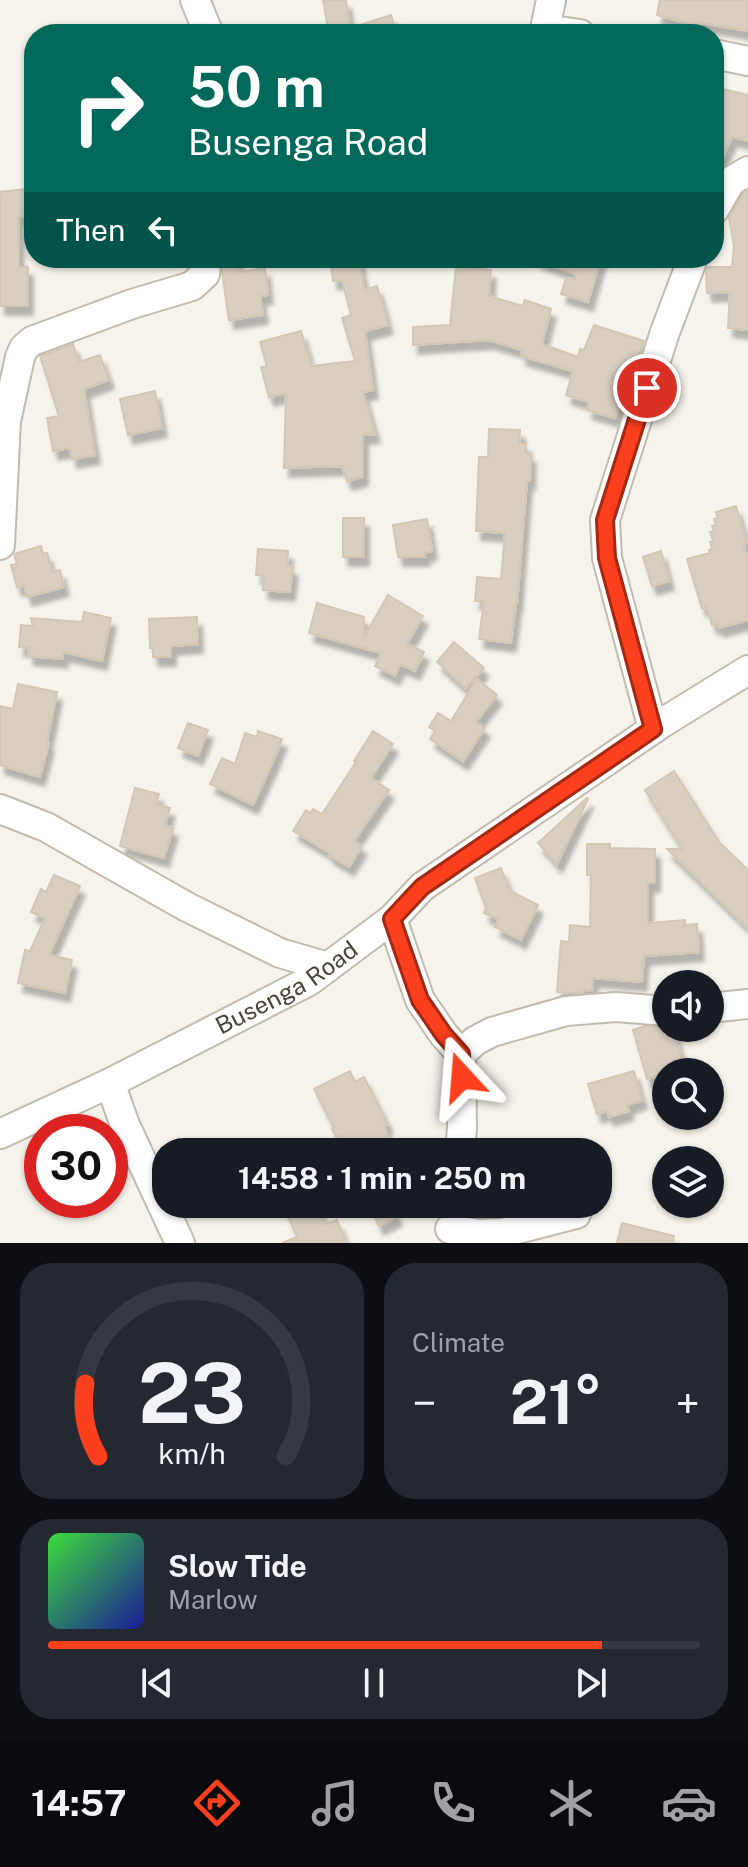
<!DOCTYPE html>
<html lang="en">
<head>
<meta charset="utf-8">
<style>
	:root { --surface:#171b24; --page:#242831; --text:#f1f3f6; --muted:#9ea1a6; --line:#363941; --accent:#fc3f1d }
	body { margin:0; font-family:"Public Sans",sans-serif; background:var(--page); color:var(--text); height:100vh; display:flex; flex-direction:column; font-size:30px; white-space:nowrap }
	* { box-sizing:border-box; margin:0 }
	p { font-size:26px; color:var(--muted) }
	.icon { flex:none; width:44px; height:44px; fill:none; stroke:currentColor; stroke-width:2; stroke-linecap:round; stroke-linejoin:round }
	.map { position:relative; height:1243px; overflow:hidden }
	.sheet { display:flex; flex-direction:column; gap:20px; padding:20px; background:#0d0f14; flex:1 }
	.sheet>* { flex:none }
	.guide { position:absolute; left:24px; top:24px; width:700px; height:244px; border-radius:32px; box-shadow:0 2px 6px #0004; background:#00695c; color:#fff; overflow:hidden }
	.tools { position:absolute; left:652px; top:970px; display:grid; gap:16px }
	.tools a { display:grid; place-items:center; width:72px; height:72px; border-radius:50%; background:var(--surface); box-shadow:0 2px 6px #0004; font-size:40px }
	.speed { position:absolute; left:24px; top:1114px; display:flex; gap:16px; font-size:40px; font-weight:700; text-align:center }
	.speed>* { display:grid; place-content:center; width:104px; height:104px; border-radius:50%; background:var(--surface); box-shadow:0 2px 6px #0004; line-height:1 }
	.speed .limit { border:12px solid #d22; background:#fff; color:#111 }
	.pin { position:absolute; display:grid; place-items:center; width:68px; height:68px; color:#fff; margin:-34px; border:4px solid #fff; border-radius:50%; box-shadow:0 2px 8px #0007 }
	.me { position:absolute; width:88px; margin:-44px; rotate:341deg; stroke-linejoin:round; filter:drop-shadow(0 0 6px #0008) }
	.turn { display:flex; align-items:center; gap:28px; height:168px; padding:0 32px; font-size:36px }
	.turn .icon { width:104px; height:104px; stroke-width:2.5 }
	.turn b { display:block; font-size:56px; line-height:68px }
	.then { display:flex; align-items:center; height:76px; padding:0 32px; background:#0003; gap:16px; font-size:30px }
	.big { font-size:60px; font-weight:700; line-height:1.1 }
	.sheet .card { flex:1; display:flex; flex-direction:column; justify-content:center; gap:12px; min-width:0; padding:0 28px; border-radius:32px; background:var(--page) }
	.sheet .dial { align-items:center; gap:0 }
	.dial svg { height:208px; overflow:visible; fill:none; stroke:var(--line); stroke-width:7; stroke-linecap:round; text-anchor:middle }
	.dial text { fill:var(--text); stroke:none }
	.song { display:flex; align-items:center; gap:24px }
	.cover { width:96px; height:96px; border-radius:12px; background:linear-gradient(135deg,hsl(120 70% 55%),hsl(240 70% 35%)) }
	.played { height:8px; border-radius:4px; background:linear-gradient(90deg,var(--accent) 85%,var(--line) 85%) }
	.keys { display:flex; justify-content:space-around; direction:ltr }
	.heat { display:flex; justify-content:space-between; align-items:center; font-size:44px; direction:ltr }
	.sheet .tiles { flex:1; display:grid; gap:20px; grid-template-columns:1fr 1fr }
	.card:last-child { grid-column:span 2 }
	.trip { position:absolute; left:152px; top:1138px; width:460px; height:80px; border-radius:32px; background:var(--surface); box-shadow:0 2px 6px #0004; font-weight:700; line-height:80px; text-align:center }
	.dock { display:flex; height:128px; justify-content:space-around; align-items:center; background:#090b0e; color:var(--muted) }
	.dock .icon { width:56px; height:56px }
	.dock .selected { color:var(--accent) }
	.dock b { font-size:36px; color:var(--text) }
	.map>svg:first-child { display:block }
	.building { fill:#d8cfc1; stroke:#d3c7b4; stroke-width:2; filter:url(#shadow) }
	.lines { fill:none; stroke-linecap:round; stroke-linejoin:round }
	.minor-casing { stroke:#c2bbae; stroke-width:32 }
	.minor { stroke:#fff; stroke-width:28 }
	.route-casing { stroke:#a42913; stroke-width:20 }
	.route { stroke:#fc3f1d; stroke-width:14 }
	.labels { text-anchor:middle; stroke-width:8; stroke-linejoin:round; paint-order:stroke }
	.street-label { font-size:24px; fill:#4b4439; stroke:#fff }
</style>
</head>
<body>
<div class="map">
<svg width="748" height="1243" viewBox="0 0 748 1243">
	<defs>
		<filter id="shadow"><feDropShadow dx="5" dy="9" stdDeviation="2" flood-color="#0004"/></filter>
	</defs>
	<rect width="100%" height="100%" fill="#f6f3ec"/>
	<path class="building" d="M323,0H346L350,28L391,15L397,34H329Z
		M660,0H748V31L701,23L700,27L657,15Z
		M719,88L748,95V141L732,137L714,176V106Z
		M34,188V215L18,217L19,267H28V306H0V192Z
		M748,191V330L728,328L730,292L707,293L706,271L708,267H732L734,246L729,218L743,193Z
		M224,258H238L240,272L265,268L268,295L260,296L263,315L229,320L222,272Z
		M330,258H359L364,290L377,286L388,325L365,331L373,390L363,392L375,434L363,435V477L347,481L342,466L284,468L286,393L269,397L261,367L267,366L260,342L301,331L311,366L355,361L342,318L351,315L342,280L333,281Z
		M538,258H601L588,302L561,294L566,278L575,279L576,274L537,260Z
		M456,267L491,270L489,296L523,306L525,300L551,309L542,344L578,357L580,349L584,350L594,325L644,341L633,376L628,375L615,418L587,410L589,402L566,395L573,371L521,356L522,350L489,340L413,345V327L450,325Z
		M73,344L79,362L100,355L109,380L84,389L95,455L72,459L70,448L53,451L47,418L59,416L40,356Z
		M155,391L162,428L128,435L120,399Z
		M489,429L520,430L519,443H526V453L531,454L530,481H527L517,604H516L511,643L479,639L484,601H475L477,577L501,579L505,533L476,531L479,457H488Z
		M736,506L747,543L743,544L748,561V620L719,628L718,624L712,625L707,607L702,608L687,559L710,553L709,550L712,549L710,542L713,541L710,532L714,531L712,526L716,525L714,519L718,518L716,512Z
		M343,518H364V557H343Z
		M427,519L432,551L424,553L425,557H398L393,525Z
		M41,546L43,554L47,553L52,572L60,570L64,587L27,597L24,585L17,587L11,565L17,564L14,554Z
		M258,549L288,551L287,566L293,567L290,592L263,590L264,576L256,575Z
		M661,551L669,581L652,586L643,557Z
		M388,595L423,616L407,644L424,652L415,671L400,664L395,676L375,666L381,653L309,633L317,603L364,617V637Z
		M84,612L111,618L102,661L63,652V659L28,656L29,648L19,647L21,625L33,626L31,618L82,622Z
		M197,617L198,644L171,646V657H153V648H150L149,619Z
		M454,642L484,668L466,688L437,662Z
		M477,679L497,695L476,722L485,728L463,761L430,739L435,731L429,727L438,713L451,721Z
		M18,684L57,692L47,742L49,743L40,777L0,765V706L13,709Z
		M188,723L208,730L198,756L178,748Z
		M258,731L282,739L275,757L253,805L210,784L222,758L235,764L245,733L257,737Z
		M373,731L393,744L371,778L389,790L354,841L362,846L349,867L329,855L330,853L293,831L306,810L310,813L313,809L322,814L356,762L354,761Z
		M674,771L719,842L748,870V928L667,849H682L645,790Z
		M135,788L159,794L156,804L170,808L165,825L173,828L164,858L120,846Z
		M587,798L588,799L557,864L538,843Z
		M587,844H610V848L655,849V883H648V923L685,920V925L697,924L699,952L644,956L642,982L593,978L592,991L584,990V992L573,993L557,992L561,941L569,942L570,925L590,927L591,875H587Z
		M501,868L510,891L538,905L521,940L495,927L499,920L484,913L486,908L475,878Z
		M54,875L80,886L49,955L72,960L65,993L18,983L25,950L30,951L45,918L31,912L41,889L46,892Z
		M645,1026L673,1028L682,1059L674,1061L677,1070L647,1079L633,1030Z
		M350,1071L355,1082L364,1077L388,1124L384,1125L394,1152H344L332,1129L334,1128L314,1089Z
		M634,1071L642,1100L627,1105L629,1111L609,1117L607,1111L597,1114L588,1084Z
		M283,1204H317L326,1224L337,1220L347,1243H282L297,1237Z
		M369,1204H391L397,1217L379,1226Z
		M622,1223L674,1236L673,1243H617Z"/>
	<g class="lines">
		<defs>
			<g id="minor">
				<path d="M195,0L209,34"/>
				<path d="M545,29L580,34"/>
				<path d="M544,34L551,0"/>
				<path d="M714,54L748,61"/>
				<path d="M714,210L731,181L748,171"/>
				<path d="M0,545L6,421L20,357L24,348L32,341L132,304L192,286L205,274L207,258"/>
				<path d="M653,729L607,558L605,520L665,332L693,258"/>
				<path d="M0,809L46,827L187,907L280,953L328,967"/>
				<path d="M392,919L420,1000L444,1035L461,1054"/>
				<path d="M710,1008L748,1004"/>
				<path d="M110,1083L125,1125L180,1243"/>
				<path id="s1" d="M0,1134L110,1083L309,981L392,919L422,887L662,723L748,670"/>
				<path d="M460,1152L462,1128L461,1054L475,1041L492,1032L566,1011L616,1007L666,1011"/>
				<path d="M450,1229L478,1234L502,1233L576,1214"/>
			</g>
		</defs>
		<use href="#minor" class="minor-casing"/>
		<use href="#minor" class="minor"/>
	</g>
	<g class="lines">
		<defs>
			<path id="route" d="M462,1077L461,1054L444,1035L420,1000L392,919L422,887L653,729L607,558L605,520L647,388"/>
		</defs>
		<use href="#route" class="route-casing"/>
		<use href="#route" class="route"/>
	</g>
	<g class="labels">
		<g class="street-label">
			<text dy="8" stroke="none"><textPath href="#s1" startOffset="322">Busenga Road</textPath></text>
		</g>
	</g>
</svg>
<div class="tools">
<a><svg class="icon" aria-label="sound" viewBox="0 0 24 24"><path d="M4 9h4l5-4v14l-5-4H4zM17 9q2 3 0 6"/></svg></a>
<a><svg class="icon" aria-label="search" viewBox="0 0 24 24"><circle cx="10" cy="10" r="6"/><path d="M15 15l6 6"/></svg></a>
<a><svg class="icon" aria-label="layers" viewBox="0 0 24 24"><path d="M12 4l9 5-9 5-9-5zM3 14l9 5 9-5"/></svg></a>
</div>
<div class="speed"><div class="limit">30</div></div>
<div class="pin" style="left:647px;top:388px;background:#d93025"><svg class="icon" aria-label="arrive" viewBox="0 0 24 24"><path d="M6 21V4h12l-3 4 3 4H6"/></svg></div>
<svg class="me" style="left:462px;top:1077px" viewBox="-20 -20 40 40"><path d="M0-17L14 15 0 8-14 15z" fill="#fc3f1d" stroke="#fff" stroke-width="4"/></svg>
<div class="trip">14:58 · 1 min · 250 m</div>
<div class="guide">
<div class="turn"><svg class="icon" aria-label="right" viewBox="0 0 24 24"><path d="M7 20v-9h11M14 6l5 5-5 5"/></svg><div><b>50 m</b>Busenga Road</div></div>
<div class="then">Then<svg class="icon" aria-label="left" viewBox="0 0 24 24"><path d="M17 20v-9H6M10 6l-5 5 5 5"/></svg></div>
</div>
</div>
<section class="sheet">
<div class="tiles">
<div class="card dial"><svg viewBox="0 0 100 80">
<path d="M14 69A42 42 0 1 1 86 69"/>
<path d="M14 69A42 42 0 0 1 9 41" stroke="#fc3f1d"/>
<text x="50" y="56" font-size="32" font-weight="700">23</text>
<text x="50" y="72" font-size="11">km/h</text>
</svg></div>
<div class="card"><p>Climate</p>
<div class="heat"><a>−</a><b class="big">21°</b><a>+</a></div>
</div>
<div class="card">
<div class="song"><i class="cover"></i><div><b>Slow Tide</b><p>Marlow</p></div></div>
<div class="played"></div>
<div class="keys"><svg class="icon" aria-label="previous" viewBox="0 0 24 24"><path d="M18 5L8 12l10 7zM5 5v14"/></svg><svg class="icon" aria-label="pause" viewBox="0 0 24 24"><path d="M8 5v14M16 5v14"/></svg><svg class="icon" aria-label="next" viewBox="0 0 24 24"><path d="M6 5l10 7-10 7zM19 5v14"/></svg></div>
</div>
</div>
</section>
<nav class="dock">
<b>14:57</b>
<svg class="icon selected" aria-label="directions" viewBox="0 0 24 24"><path d="M12 3l9 9-9 9-9-9zM9 14v-3h6M13 9l2 2-2 2"/></svg>
<svg class="icon" aria-label="music" viewBox="0 0 24 24"><path d="M9 18V5l10-2v13"/><circle cx="6" cy="18" r="3"/><circle cx="16" cy="16" r="3"/></svg>
<svg class="icon" aria-label="phone" viewBox="0 0 24 24"><path d="M5 4h4l2 5-3 2q2 4 5 5l2-3 5 2v4C11 20 4 13 5 4z"/></svg>
<svg class="icon" aria-label="climate" viewBox="0 0 24 24"><path d="M12 3v18M4 7l16 10M4 17L20 7"/></svg>
<svg class="icon" aria-label="car" viewBox="0 0 24 24"><path d="M5 17H2v-5l4-1 3-4h7l3 4 3 1v5h-3M9 17h6M6 11h13"/><circle cx="7" cy="17" r="2"/><circle cx="17" cy="17" r="2"/></svg>
</nav>
</body>
</html>
